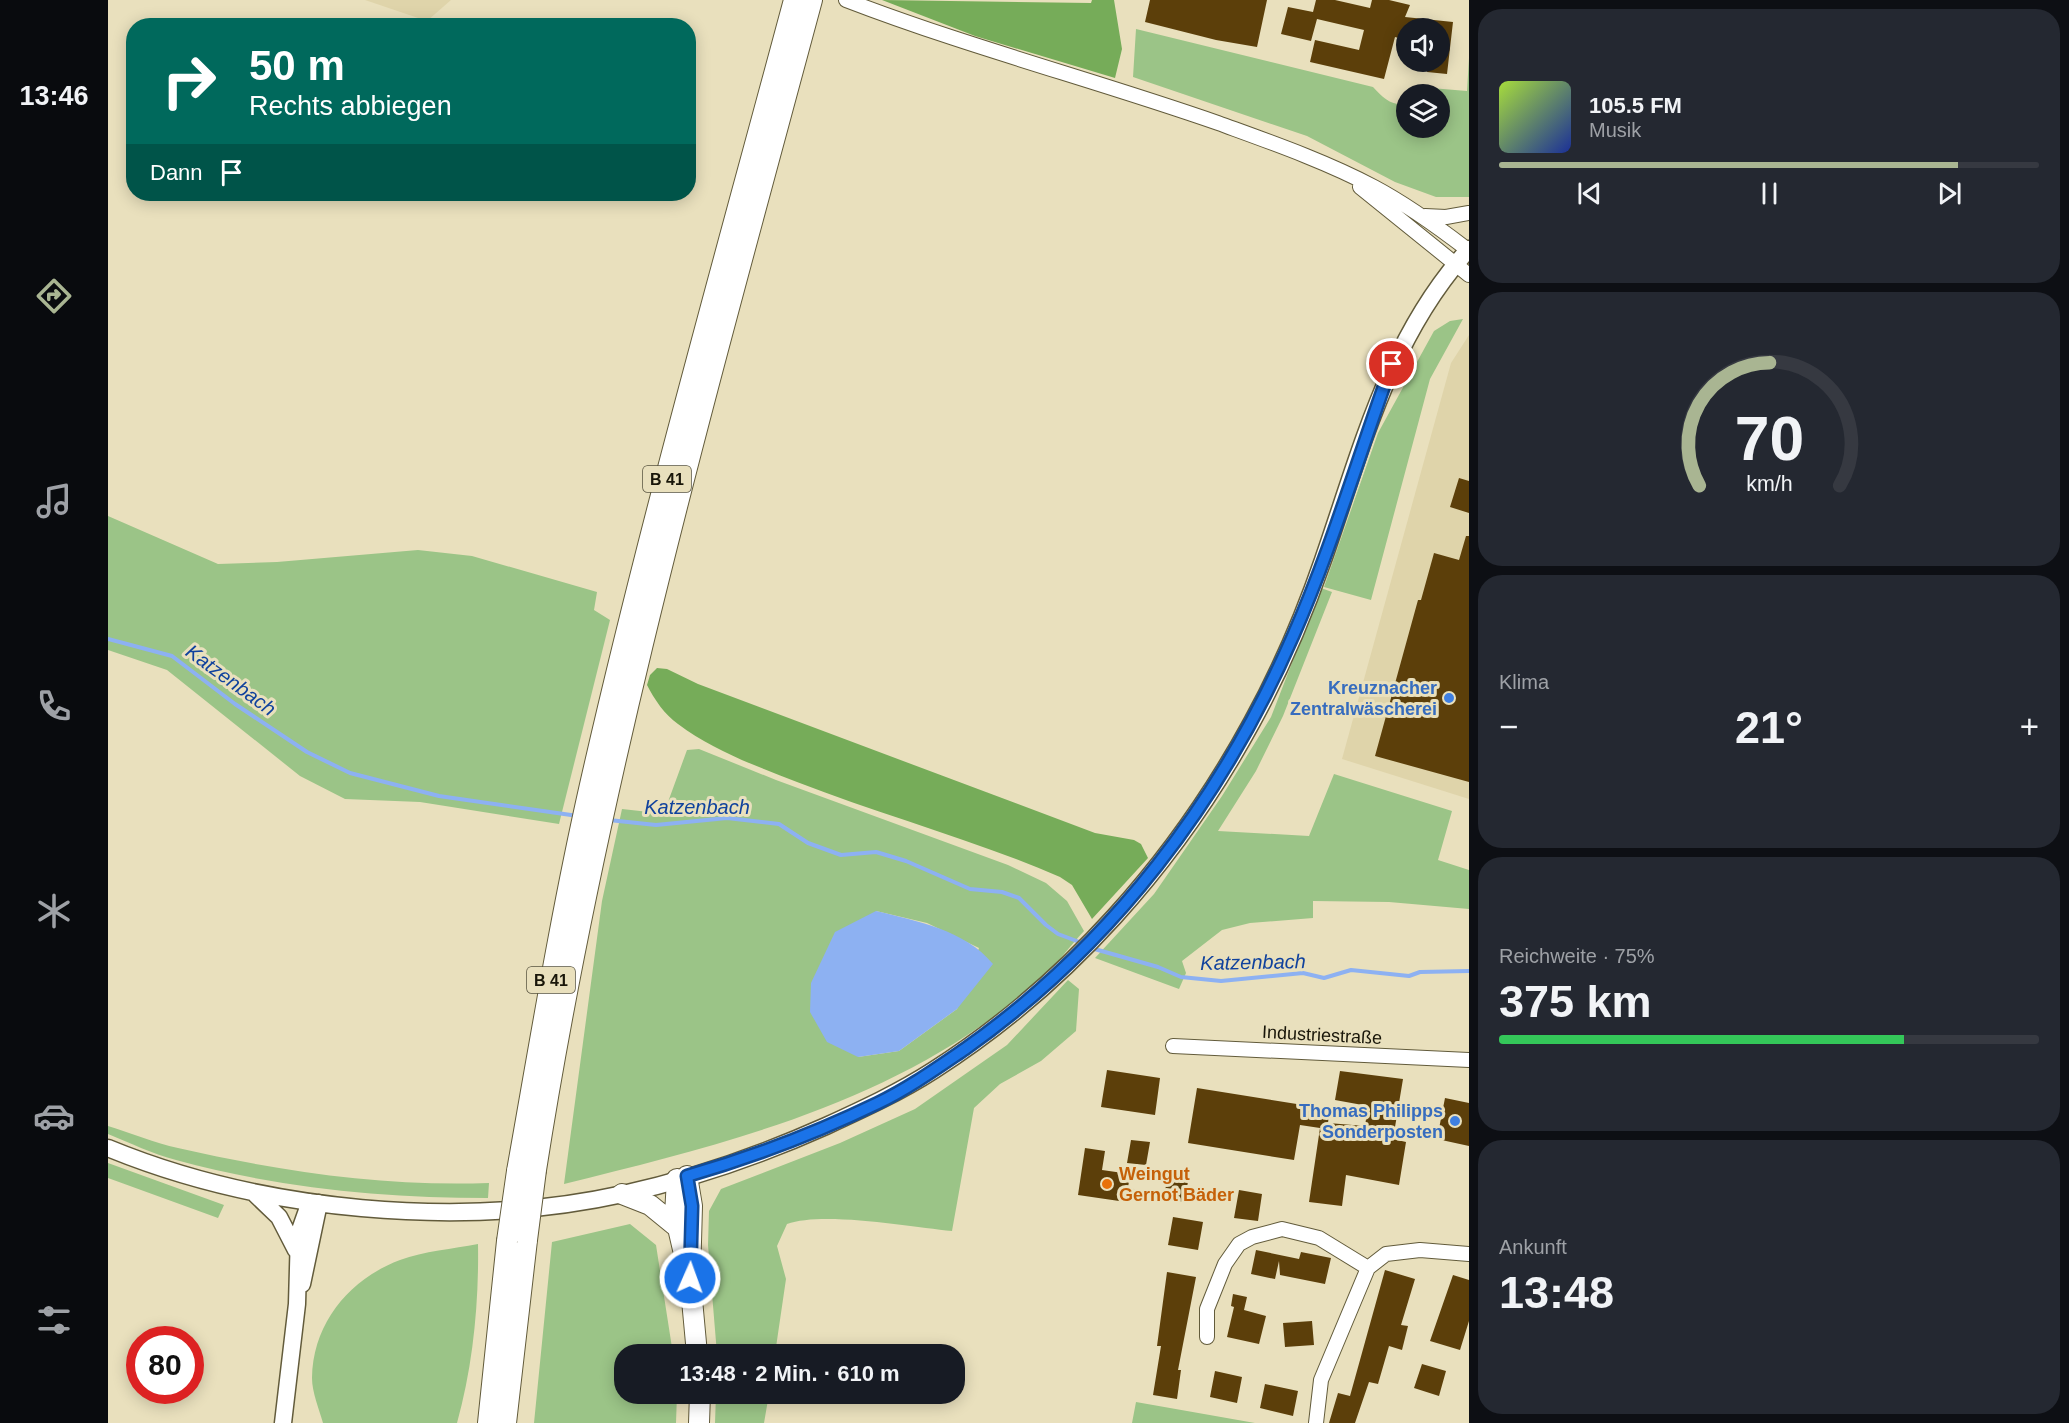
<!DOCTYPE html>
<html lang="de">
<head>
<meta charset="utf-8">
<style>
	:root { --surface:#171b24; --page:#242831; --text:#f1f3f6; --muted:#9ea1a6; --line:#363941; --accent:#a9b592 }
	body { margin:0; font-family:Arial,sans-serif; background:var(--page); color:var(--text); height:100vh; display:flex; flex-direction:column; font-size:22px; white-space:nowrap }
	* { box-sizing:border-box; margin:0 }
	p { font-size:20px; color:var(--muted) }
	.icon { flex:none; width:33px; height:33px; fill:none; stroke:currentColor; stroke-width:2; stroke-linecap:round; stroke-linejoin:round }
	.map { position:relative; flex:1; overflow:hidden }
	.details { display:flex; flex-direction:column; gap:9px; padding:9px; background:#0d0f14; width:600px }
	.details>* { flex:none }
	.hud { position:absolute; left:18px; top:18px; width:570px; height:183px; border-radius:24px; box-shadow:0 3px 15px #0003; background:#00695c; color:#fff; overflow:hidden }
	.controls { position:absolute; left:1288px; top:18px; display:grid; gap:12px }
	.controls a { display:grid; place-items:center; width:54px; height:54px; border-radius:50%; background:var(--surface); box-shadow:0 3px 15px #0003; font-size:30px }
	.speed { position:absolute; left:18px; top:1326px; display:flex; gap:12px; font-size:30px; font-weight:700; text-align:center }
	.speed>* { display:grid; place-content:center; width:78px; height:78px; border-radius:50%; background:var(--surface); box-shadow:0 3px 15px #0003; line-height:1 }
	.speed .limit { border:9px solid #d22; background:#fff; color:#111 }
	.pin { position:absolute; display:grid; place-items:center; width:51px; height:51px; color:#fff; margin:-26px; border:3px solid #fff; border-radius:50%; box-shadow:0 2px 6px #0007 }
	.me { position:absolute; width:66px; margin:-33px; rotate:2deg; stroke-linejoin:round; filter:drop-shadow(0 0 4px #0008) }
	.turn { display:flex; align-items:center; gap:21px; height:126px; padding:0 24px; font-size:27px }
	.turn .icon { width:78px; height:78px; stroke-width:2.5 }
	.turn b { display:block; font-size:42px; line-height:51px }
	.then { display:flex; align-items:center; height:57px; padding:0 24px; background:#0003; gap:12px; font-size:22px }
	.big { font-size:45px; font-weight:600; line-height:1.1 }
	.details .widget { flex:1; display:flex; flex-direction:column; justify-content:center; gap:9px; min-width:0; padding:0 21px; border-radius:24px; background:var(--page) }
	.details .dial { align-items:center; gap:0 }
	.dial svg { height:156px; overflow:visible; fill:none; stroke:var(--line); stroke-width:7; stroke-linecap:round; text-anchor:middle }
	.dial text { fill:var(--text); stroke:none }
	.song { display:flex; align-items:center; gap:18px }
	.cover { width:72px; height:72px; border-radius:9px; background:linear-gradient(135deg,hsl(80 70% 55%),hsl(230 70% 35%)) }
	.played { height:6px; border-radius:3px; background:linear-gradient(90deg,var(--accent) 85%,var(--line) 85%) }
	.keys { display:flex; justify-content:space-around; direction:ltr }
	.heat { display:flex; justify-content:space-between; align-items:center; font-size:33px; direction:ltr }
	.charge { height:9px; border-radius:4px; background:linear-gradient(90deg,#34c759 75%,var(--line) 0) }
	.trip { position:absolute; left:506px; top:1344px; width:351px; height:60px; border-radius:24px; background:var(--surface); box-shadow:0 3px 15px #0003; font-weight:600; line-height:60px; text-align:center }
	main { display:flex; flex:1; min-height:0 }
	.menu { display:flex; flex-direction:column; width:108px; justify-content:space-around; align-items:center; background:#090b0e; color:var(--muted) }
	.menu .icon { width:42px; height:42px }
	.menu .on { color:var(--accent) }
	.menu b { font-size:27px; color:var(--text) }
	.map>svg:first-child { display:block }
	.built { fill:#dfd4aa }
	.green { fill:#9bc487; fill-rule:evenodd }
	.forest { fill:#76ac59 }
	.water { fill:#8db1f2 }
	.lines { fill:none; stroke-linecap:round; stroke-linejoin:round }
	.stream { stroke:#8db1f2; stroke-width:4 }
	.building { fill:#5c3f0a }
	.minor-casing { stroke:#625b3b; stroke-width:16 }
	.major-casing { stroke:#625b3b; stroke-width:19 }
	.highway-casing { stroke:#625b3b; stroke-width:22 }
	.minor { stroke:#fff; stroke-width:14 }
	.major { stroke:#fff; stroke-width:16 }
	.highway { stroke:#fff; stroke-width:20 }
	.highway-bridge-casing { stroke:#625b3b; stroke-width:22; stroke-linecap:butt }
	.highway-bridge { stroke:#fff; stroke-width:20 }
	.route-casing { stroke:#114b97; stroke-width:15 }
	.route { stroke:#1a73e8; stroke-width:10 }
	.shop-dot { fill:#3f7fe0; stroke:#e9e0bd; stroke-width:2 }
	.food-dot { fill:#e8710a; stroke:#e9e0bd; stroke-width:2 }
	.labels { text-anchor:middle; stroke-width:6; stroke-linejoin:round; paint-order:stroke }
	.shield { fill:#e9e0bd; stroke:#57533f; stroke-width:1.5 }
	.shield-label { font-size:16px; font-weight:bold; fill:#191609 }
	.shop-label { font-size:18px; font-weight:bold; fill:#366cbe; stroke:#e9e0bd; text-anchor:end }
	.street-label { font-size:18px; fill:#191609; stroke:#e9e0bd }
	.food-label { font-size:18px; font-weight:bold; fill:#c56008; stroke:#e9e0bd; text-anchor:start }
	.water-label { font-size:20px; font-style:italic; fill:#10429d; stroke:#e9e0bd }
</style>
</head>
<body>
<main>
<nav class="menu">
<b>13:46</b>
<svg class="icon on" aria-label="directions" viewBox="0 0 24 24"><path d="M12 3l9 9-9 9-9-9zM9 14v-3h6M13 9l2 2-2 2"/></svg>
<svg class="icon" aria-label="music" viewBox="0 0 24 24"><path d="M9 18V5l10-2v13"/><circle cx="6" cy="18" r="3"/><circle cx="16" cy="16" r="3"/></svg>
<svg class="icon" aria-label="phone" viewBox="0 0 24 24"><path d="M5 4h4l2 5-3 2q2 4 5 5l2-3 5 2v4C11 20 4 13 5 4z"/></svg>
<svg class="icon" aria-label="climate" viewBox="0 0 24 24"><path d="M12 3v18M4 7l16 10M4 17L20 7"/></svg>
<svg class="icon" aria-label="car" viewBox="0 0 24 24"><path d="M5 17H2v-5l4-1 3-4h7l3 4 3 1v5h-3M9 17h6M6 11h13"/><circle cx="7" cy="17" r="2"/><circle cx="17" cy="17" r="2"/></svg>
<svg class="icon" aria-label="filters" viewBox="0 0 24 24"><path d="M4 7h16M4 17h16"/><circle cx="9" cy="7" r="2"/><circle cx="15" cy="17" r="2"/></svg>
</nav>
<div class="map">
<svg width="1361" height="1423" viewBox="0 0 1361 1423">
	<rect width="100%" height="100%" fill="#e9e0bd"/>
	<path class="built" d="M257,0H343L319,21Z
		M1361,335V799L1234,759L1343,363Z"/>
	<path class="green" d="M1028,29L1265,87C1275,98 1283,106 1299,104V128H1332V94H1318L1323,88L1359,91L1361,58V197H1328L1287,182L1199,136L1025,77Z
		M1355,319L1322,379L1263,600L1216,587L1270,433L1326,331L1342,321Z
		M0,516L110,564L169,562L310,550L364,556L489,592L486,610L502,620L451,824L312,802L237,799L192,776L59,670L0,650Z
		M1213,588L1224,592L1175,716L1148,771L1110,831L1201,836L1226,774L1344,811L1330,860L1361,870V909L1281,902L1205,901V918L1142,923L1114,930L1074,961L1078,973L1071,989L987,958L1046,894L1114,796L1163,717Z
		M591,749L668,780L900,865L938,883L959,901L976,931C962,946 949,964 934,978C797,1100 629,1141 456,1184L494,901L514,809L541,812L560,802L579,750ZM768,911L819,923L871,948L849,1009L791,1051L750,1057Z
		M960,980L971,989L968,1031L933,1061L892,1084L866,1108L844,1231C803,1227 715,1211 679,1224L669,1246L678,1279L667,1354H609L600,1245L601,1211L613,1189L732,1143L807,1109L899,1045Z
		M0,1126C23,1133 47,1143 70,1148C171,1171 277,1187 381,1183L380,1198C275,1198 170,1188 68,1160C45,1154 22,1143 0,1134Z
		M0,1163L116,1205L110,1218L0,1178Z
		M522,1224L548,1245L565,1354H516V1394H569L568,1423H426L444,1242Z
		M370,1244C371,1303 365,1366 349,1423H215C211,1409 204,1392 204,1378C205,1322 242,1279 292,1260C316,1251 345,1249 370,1244Z
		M608,1394H661L656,1423H607Z
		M1028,1402L1147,1423H1024Z"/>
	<path class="forest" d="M774,0L983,3L984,0H1006L1014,49L1007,78L867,36Z
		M549,668L559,669L590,684L987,833L1026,840L1033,844L1040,858L984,919L964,885L952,877C867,840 776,816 689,782C648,766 606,751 570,724C557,715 546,699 539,685L542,675Z"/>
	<path class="water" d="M768,911C809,921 857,930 885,964L849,1009L791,1051L750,1057L719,1042L702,1012L703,983L727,932Z"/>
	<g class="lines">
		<path class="stream" d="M0,639L64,656L127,704L199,752L242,773L331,796L470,816
			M501,820L548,825L619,818L671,824L700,843L733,855L768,852L798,861L862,889L894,892L911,898L938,925L950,934L974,943
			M983,948L1050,967L1073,977L1113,981L1195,973L1216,978L1243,970L1301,976L1312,972L1361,971"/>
	</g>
	<path class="building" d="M1042,0H1159L1149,47L1108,40L1037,22Z
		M1208,0H1227L1262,8L1264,0H1281L1302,5L1297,17L1345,22L1339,74L1319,72L1321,62H1332V28H1299V34H1295L1294,39L1287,37L1276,79L1202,62L1207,40L1251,50L1256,30L1209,19L1203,41L1173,34L1180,7L1205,12Z
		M1351,478L1361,481V513L1342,507Z
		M1358,536H1361V782L1267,756L1310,600H1313L1326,553L1351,560Z
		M999,1070L1052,1078L1047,1115L993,1107Z
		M1232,1071L1295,1079L1285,1139L1298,1142L1291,1185L1238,1175L1234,1206L1201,1202L1212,1128L1192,1125L1186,1160L1080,1143L1089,1088L1195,1105L1194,1110L1221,1114L1220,1123L1257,1126L1260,1106L1227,1100Z
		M1337,1098L1361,1103V1146L1329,1139Z
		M1023,1140L1042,1142L1038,1165L1019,1163Z
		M977,1148L997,1151L994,1170L1022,1174L1020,1188L1037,1191L1035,1201L1019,1199L1018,1202L970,1195Z
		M1060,1171L1081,1174L1077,1202L1056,1199Z
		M1131,1190L1154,1194L1150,1221L1126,1218Z
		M1065,1217L1095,1222L1090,1250L1060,1245Z
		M1148,1250L1191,1259L1193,1252L1223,1258L1217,1284L1172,1275L1171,1261L1167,1279L1143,1274Z
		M1277,1270L1307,1279L1293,1325L1300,1326L1294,1350L1281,1346L1270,1384L1261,1382L1247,1423H1221L1230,1393L1242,1396Z
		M1059,1272L1088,1277L1070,1370H1073L1069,1399L1045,1395L1053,1346H1049Z
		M1345,1275L1361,1280V1321L1352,1350L1322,1341Z
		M1125,1294L1139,1297L1136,1310L1158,1316L1151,1344L1119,1337L1126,1307L1123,1306Z
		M1204,1321L1206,1345L1177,1347L1175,1323Z
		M1314,1364L1338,1371L1331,1396L1306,1388Z
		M1107,1371L1134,1377L1129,1403L1102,1397Z
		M1157,1384L1190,1391L1185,1416L1152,1408Z"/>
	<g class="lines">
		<defs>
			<path id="minor" d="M738,0C860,47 987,80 1110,123C1162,142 1217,161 1266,187C1300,205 1330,227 1360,250
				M1252,187L1361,275
				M1317,216L1338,217L1361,213
				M1065,1046L1361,1060
				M1099,1337V1309L1117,1264L1131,1244L1144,1237L1174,1229L1211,1238L1260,1268
				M1208,1423L1213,1380L1260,1268L1278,1254L1312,1250L1361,1254"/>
			<path id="major" d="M0,1148C153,1211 352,1230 515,1194C584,1179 653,1155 718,1126C755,1109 792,1092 826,1070C960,984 1068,862 1144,722C1172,671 1196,615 1215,560C1253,451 1281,336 1361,249
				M146,1193L171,1217L188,1250
				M194,1284L211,1203
				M175,1423L189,1304L191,1233L202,1202"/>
			<path id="highway" d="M428,1170C490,773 600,387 704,0
				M409,1171C432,1042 453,913 482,785C542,521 616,261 686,0
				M579,1176L584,1206L582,1278L589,1354
				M569,1179L567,1215L577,1258
				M514,1194L542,1205L569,1227
				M380,1423L399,1241
				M398,1423L419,1240
				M591,1423L592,1394"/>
		</defs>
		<use href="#minor" class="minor-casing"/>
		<use href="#major" class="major-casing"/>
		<use href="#highway" class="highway-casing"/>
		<use href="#minor" class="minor"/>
		<use href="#major" class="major"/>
		<use href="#highway" class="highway"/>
		<defs>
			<path id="highway-bridge" d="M419,1240L428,1170
				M399,1241L409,1171"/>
		</defs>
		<use href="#highway-bridge" class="highway-bridge-casing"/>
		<use href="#highway-bridge" class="highway-bridge"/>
	</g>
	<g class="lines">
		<defs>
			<path id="route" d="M582,1278L584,1206L579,1176C645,1157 708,1133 770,1103C801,1088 829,1068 857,1049C1004,945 1113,801 1185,636C1224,548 1251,454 1284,364"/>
		</defs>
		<use href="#route" class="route-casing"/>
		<use href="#route" class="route"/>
	</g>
	<g class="shop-dot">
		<circle cx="1341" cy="698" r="6"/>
		<circle cx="1347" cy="1121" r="6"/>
	</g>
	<circle class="food-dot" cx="999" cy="1184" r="6"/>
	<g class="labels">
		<g class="shield">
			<rect x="535" y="466" width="48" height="26" rx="4.5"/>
			<rect x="419" y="967" width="48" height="26" rx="4.5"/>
		</g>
		<g class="shield-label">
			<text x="559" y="485">B 41</text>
			<text x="443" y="986">B 41</text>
		</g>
		<g class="shop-label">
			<text x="1329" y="694">Kreuznacher<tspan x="1329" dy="21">Zentralwäscherei</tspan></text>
			<text x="1335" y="1117">Thomas Philipps<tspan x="1335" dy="21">Sonderposten</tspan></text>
		</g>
		<g class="street-label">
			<text transform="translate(1214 1035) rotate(3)" y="6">Industriestraße</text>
		</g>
		<g class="food-label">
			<text x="1011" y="1180">Weingut<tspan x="1011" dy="21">Gernot Bäder</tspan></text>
		</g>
		<g class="water-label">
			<text transform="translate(123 680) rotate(36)" y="7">Katzenbach</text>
			<text x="589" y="814">Katzenbach</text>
			<text transform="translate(1145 962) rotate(-1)" y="7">Katzenbach</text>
		</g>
	</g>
</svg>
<div class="controls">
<a><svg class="icon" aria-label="sound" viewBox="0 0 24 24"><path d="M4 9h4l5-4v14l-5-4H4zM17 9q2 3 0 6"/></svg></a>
<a><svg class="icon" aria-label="layers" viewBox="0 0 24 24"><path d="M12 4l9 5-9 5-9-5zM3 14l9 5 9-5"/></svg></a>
</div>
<div class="speed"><div class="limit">80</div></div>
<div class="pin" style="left:1284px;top:364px;background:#d93025"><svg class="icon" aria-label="arrive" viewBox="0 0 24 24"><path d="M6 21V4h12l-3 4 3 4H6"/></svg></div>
<svg class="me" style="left:582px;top:1278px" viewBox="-20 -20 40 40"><circle r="17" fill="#1a73e8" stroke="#fff" stroke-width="3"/><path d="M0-11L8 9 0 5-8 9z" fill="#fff"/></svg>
<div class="trip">13:48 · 2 Min. · 610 m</div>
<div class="hud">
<div class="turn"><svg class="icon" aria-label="right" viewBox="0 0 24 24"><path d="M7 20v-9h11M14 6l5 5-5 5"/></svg><div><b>50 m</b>Rechts abbiegen</div></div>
<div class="then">Dann<svg class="icon" aria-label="arrive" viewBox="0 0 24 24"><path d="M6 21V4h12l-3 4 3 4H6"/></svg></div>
</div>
</div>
<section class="details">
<div class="widget">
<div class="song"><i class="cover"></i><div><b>105.5 FM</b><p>Musik</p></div></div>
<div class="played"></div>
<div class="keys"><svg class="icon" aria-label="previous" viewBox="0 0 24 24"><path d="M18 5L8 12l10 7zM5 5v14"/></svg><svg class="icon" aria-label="pause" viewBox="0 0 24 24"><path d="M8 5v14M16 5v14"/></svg><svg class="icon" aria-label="next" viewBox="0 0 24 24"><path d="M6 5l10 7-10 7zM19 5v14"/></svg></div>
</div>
<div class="widget dial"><svg viewBox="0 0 100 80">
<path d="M14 69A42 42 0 1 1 86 69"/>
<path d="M14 69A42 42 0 0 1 50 6" stroke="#a9b592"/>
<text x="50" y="56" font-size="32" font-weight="700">70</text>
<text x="50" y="72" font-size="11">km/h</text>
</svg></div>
<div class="widget"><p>Klima</p>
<div class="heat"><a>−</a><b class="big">21°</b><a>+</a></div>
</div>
<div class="widget"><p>Reichweite · 75%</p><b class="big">375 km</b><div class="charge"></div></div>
<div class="widget"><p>Ankunft</p><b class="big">13:48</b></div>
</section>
</main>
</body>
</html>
